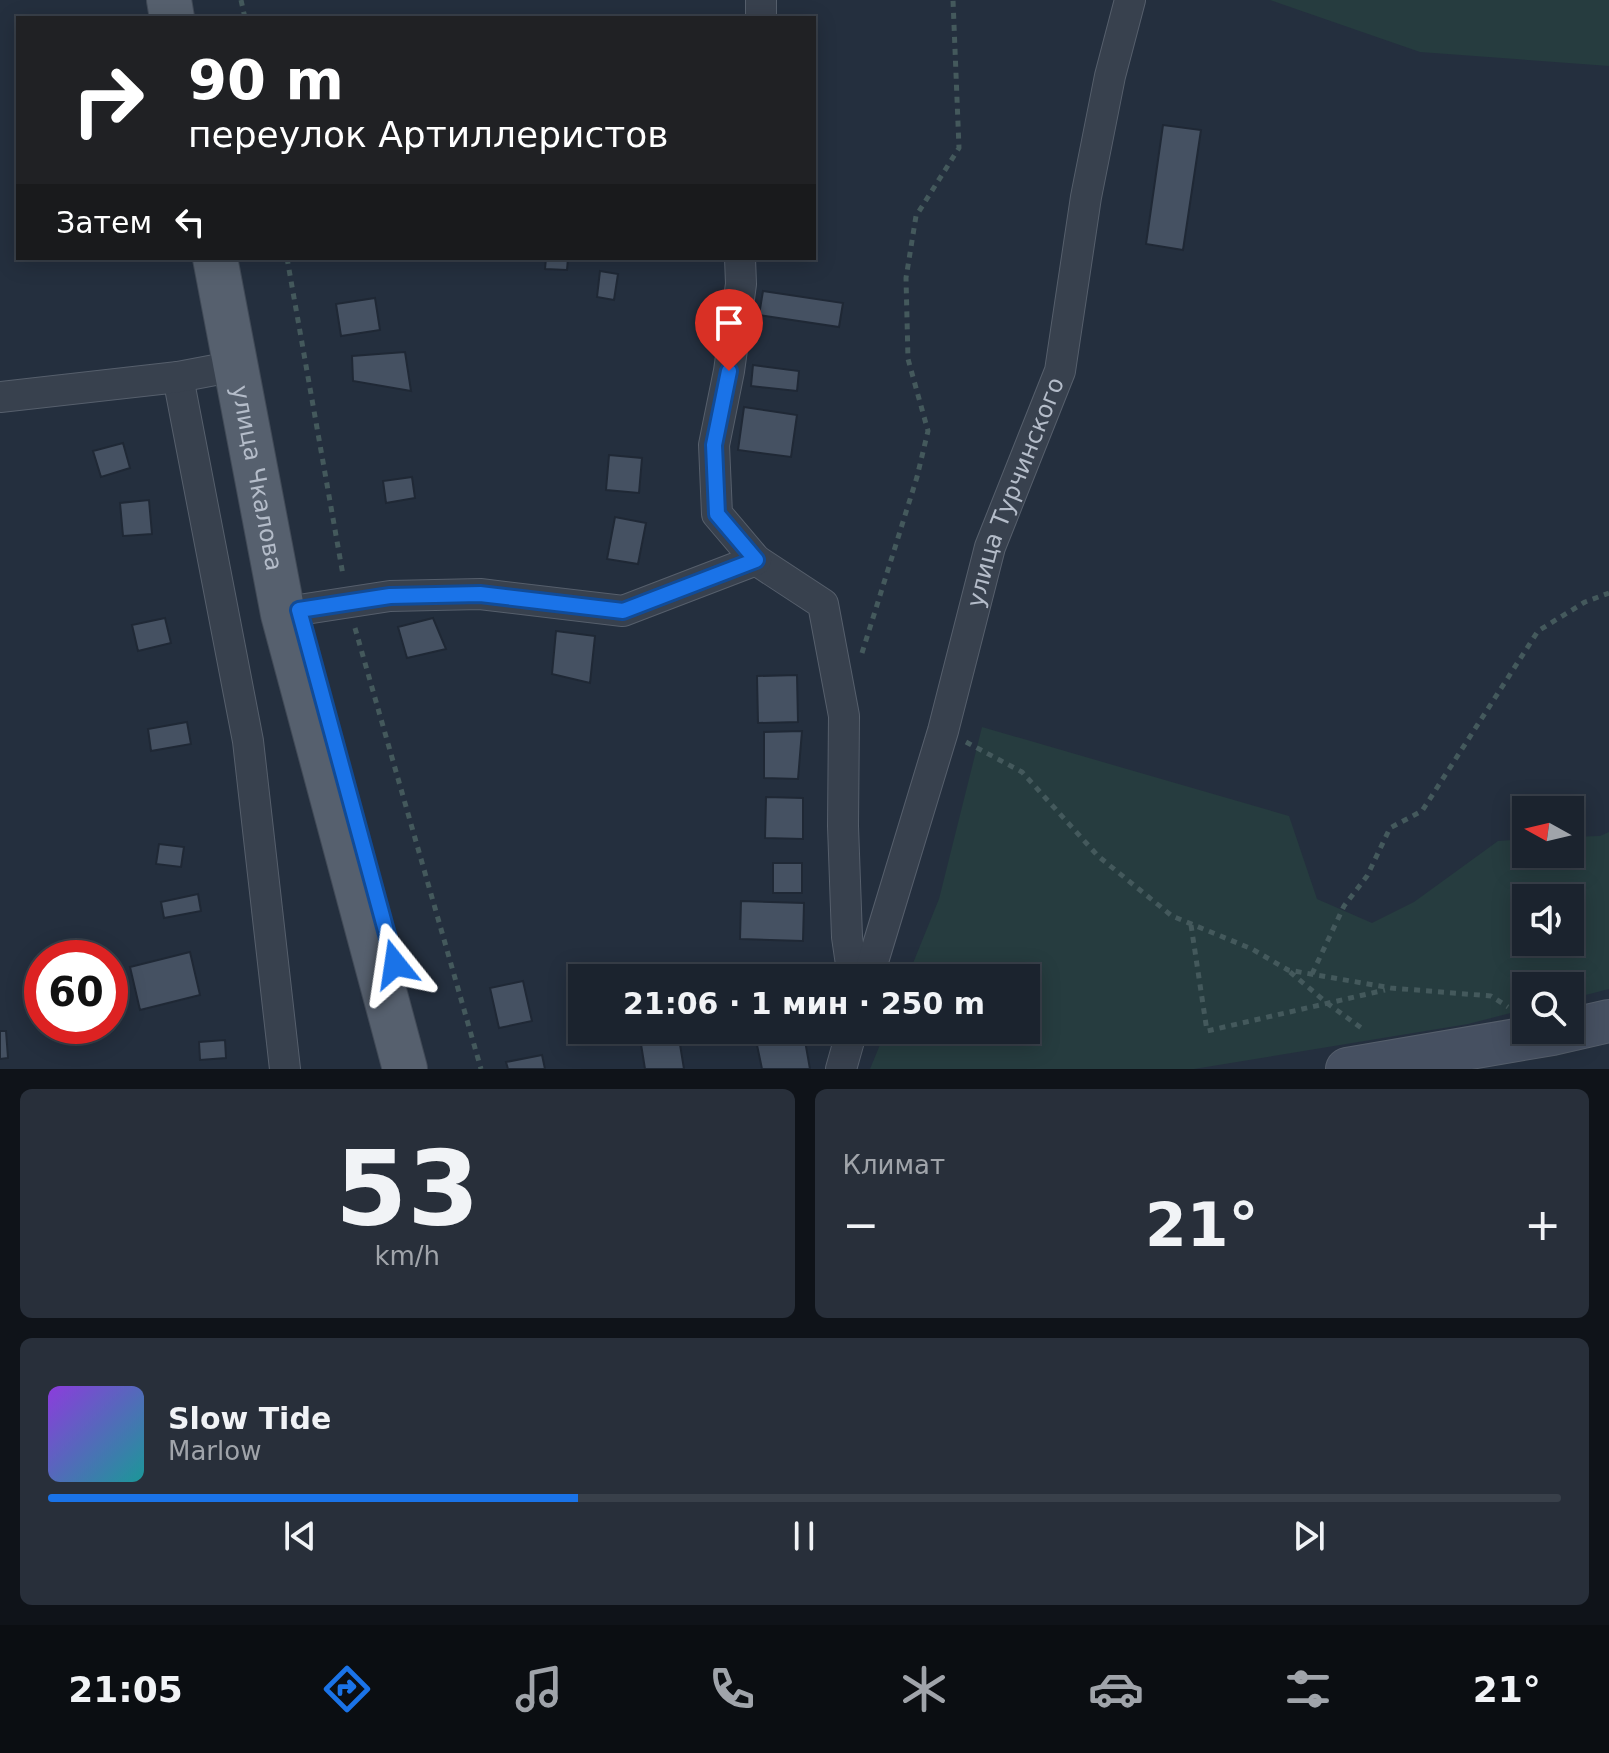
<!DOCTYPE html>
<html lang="ru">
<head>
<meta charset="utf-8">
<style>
	:root { --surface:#1b232e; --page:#282f3a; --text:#f1f3f6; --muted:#a0a4aa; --line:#39404a; --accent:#1a73e8 }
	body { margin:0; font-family:"DejaVu Sans",sans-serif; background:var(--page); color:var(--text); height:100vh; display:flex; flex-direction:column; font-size:30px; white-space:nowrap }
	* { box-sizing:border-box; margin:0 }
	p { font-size:26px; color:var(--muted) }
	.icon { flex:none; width:44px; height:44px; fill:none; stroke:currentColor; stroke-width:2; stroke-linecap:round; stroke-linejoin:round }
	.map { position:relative; height:1069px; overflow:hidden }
	.drawer { display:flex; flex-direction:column; gap:20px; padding:20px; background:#0f1319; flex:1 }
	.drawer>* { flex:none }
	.hud { position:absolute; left:16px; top:16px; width:800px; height:244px; border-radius:0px; box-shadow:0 4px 20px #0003,0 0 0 2px var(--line); background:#202124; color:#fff; overflow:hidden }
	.needle { width:52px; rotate:278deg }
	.tools { position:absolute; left:1512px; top:796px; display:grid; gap:16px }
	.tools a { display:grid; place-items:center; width:72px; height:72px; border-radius:0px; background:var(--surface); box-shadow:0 4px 20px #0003,0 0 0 2px var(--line); font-size:40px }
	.speed { position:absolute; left:24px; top:940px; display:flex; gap:16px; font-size:40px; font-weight:700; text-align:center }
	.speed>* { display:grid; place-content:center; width:104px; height:104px; border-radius:50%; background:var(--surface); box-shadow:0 4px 20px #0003,0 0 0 2px var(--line); line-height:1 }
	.speed .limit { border:12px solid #d22; background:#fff; color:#111 }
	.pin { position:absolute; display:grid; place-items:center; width:68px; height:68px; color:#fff; margin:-82px -34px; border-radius:50% 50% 50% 0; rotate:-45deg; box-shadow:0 0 8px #0007 }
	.pin .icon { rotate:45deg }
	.me { position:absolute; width:88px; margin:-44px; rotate:345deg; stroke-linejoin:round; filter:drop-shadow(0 0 6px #0008) }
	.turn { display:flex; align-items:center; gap:28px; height:168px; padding:0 40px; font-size:36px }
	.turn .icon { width:104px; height:104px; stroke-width:2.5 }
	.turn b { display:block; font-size:56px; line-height:68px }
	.then { display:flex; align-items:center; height:76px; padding:0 40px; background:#0003; gap:16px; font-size:30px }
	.big { font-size:60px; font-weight:700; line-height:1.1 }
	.drawer .card { flex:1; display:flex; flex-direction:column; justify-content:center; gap:12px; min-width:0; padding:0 28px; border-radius:12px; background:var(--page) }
	.drawer .dial { align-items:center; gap:0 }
	.dial b { font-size:104px; line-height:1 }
	.song { display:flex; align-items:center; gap:24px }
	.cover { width:96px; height:96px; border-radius:12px; background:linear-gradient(135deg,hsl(270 70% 55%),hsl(180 70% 35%)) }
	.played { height:8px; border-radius:4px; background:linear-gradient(90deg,var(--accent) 35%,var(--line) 35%) }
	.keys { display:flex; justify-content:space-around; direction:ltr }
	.heat { display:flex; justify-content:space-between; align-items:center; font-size:44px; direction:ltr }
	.drawer .tiles { flex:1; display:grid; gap:20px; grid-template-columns:1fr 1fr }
	.card:last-child { grid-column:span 2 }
	.trip { position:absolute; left:568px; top:964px; width:472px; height:80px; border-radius:0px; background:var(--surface); box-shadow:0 4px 20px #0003,0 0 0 2px var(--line); font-weight:700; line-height:80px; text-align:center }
	.menu { display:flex; height:128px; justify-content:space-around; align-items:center; background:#0b0e12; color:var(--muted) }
	.menu .icon { width:56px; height:56px }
	.menu .selected { color:var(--accent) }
	.menu b { font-size:36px; color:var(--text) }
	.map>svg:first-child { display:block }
	.green { fill:#263c3f; fill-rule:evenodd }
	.building { fill:#455162; stroke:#1f2835; stroke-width:2 }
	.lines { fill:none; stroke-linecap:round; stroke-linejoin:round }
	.minor-casing { stroke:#565f6c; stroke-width:32 }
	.secondary-casing { stroke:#565f6c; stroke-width:44 }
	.primary-casing { stroke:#414a57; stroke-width:46 }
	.path { stroke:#44595c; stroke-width:5; stroke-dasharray:6 6; stroke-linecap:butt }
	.minor { stroke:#38414e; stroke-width:30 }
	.secondary { stroke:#465061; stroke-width:42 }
	.primary { stroke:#56606e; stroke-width:44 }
	.route-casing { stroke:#114b97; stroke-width:20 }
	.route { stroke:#1a73e8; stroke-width:14 }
	.labels { text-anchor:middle; stroke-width:8; stroke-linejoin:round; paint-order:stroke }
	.street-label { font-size:24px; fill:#b4bcc9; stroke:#1d2633 }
</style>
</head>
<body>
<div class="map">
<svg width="1609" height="1069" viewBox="0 0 1609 1069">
	<rect width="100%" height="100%" fill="#242f3e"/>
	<path class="green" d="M1270,0H1609V66L1420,52Z
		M982,727L1289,816L1317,899L1372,923L1414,902L1498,841L1526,839V854H1570V837L1600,836L1609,832V989L1570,999V986H1526V1009L1468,1024L1194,1069H870L886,1030H1026V978H907L939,899ZM1526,898H1570V942H1526Z"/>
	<path class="building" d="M1163,125L1201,130L1183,250L1146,244Z
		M546,258H568L567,270L545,269Z
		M600,271L618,274L614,300L597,297Z
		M763,291L843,303L839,327L759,315Z
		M375,298L380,330L341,336L336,304Z
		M405,352L411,391L353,381L352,356Z
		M753,365L799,371L797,391L751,386Z
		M744,407L797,415L791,457L738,450Z
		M123,443L130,468L101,477L93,451Z
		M609,455L642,458L639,493L606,490Z
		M412,477L415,498L386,503L383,481Z
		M149,500L152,534L123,536L120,503Z
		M615,517L646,523L638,564L607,559Z
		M165,618L171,643L138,651L132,625Z
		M433,618L446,649L407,658L398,627Z
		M556,631L595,636L590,683L552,674Z
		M797,675L798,722L758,723L757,676Z
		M187,722L191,744L151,751L148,729Z
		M802,731L798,779L764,778V732Z
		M766,797L803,798V839L765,838Z
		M159,844L184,847L181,867L156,864Z
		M773,863H802V893H773Z
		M198,894L201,911L164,918L161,902Z
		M741,901L804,903L803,941L740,939Z
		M190,952L200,995L140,1010L130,967Z
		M523,981L532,1021L499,1028L490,988Z
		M0,1031H6L8,1058L0,1059Z
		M678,1032L684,1069H645L640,1038Z
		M804,1035L810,1069H762L757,1045Z
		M225,1040L226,1058L200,1060L199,1042Z
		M542,1055L545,1069H508L506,1062Z"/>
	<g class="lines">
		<defs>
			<g id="minor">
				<path d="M761,18V0"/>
				<path d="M740,258L741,284L729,371L714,445L717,514L756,560L823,604L844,716L843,826L847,937L853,978"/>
				<path d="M178,377L248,741L285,1069"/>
				<path d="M0,397L178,377L236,366"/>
				<path d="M299,610L390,596L480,594L623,611L756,560"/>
				<path id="s1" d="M868,978L943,731L990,547L1060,371L1086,197L1110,76L1130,0"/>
				<path d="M841,1069L852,1030"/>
			</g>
			<path id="secondary" d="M1347,1069L1552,1034L1609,1021"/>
			<g id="primary">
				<path d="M169,0L172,18"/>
				<path id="s2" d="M215,258L283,614L405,1069"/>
			</g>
		</defs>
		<use href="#minor" class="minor-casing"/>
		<use href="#secondary" class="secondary-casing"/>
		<use href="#primary" class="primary-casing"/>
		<path class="path" d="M241,0L245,18
			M287,258L343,575
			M355,628L481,1069
			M862,653L917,477L928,431L908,359L906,278L916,216L959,148L953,0
			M966,742L1022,772L1098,856L1172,916L1252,949L1288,970L1391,988L1491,996L1508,1007
			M1191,925L1207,1031L1385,990
			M1290,972L1327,1003L1364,1030
			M1312,974L1344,906L1367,876L1390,828L1422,811L1538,631L1585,602L1609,593"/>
		<use href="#minor" class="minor"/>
		<use href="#secondary" class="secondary"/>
		<use href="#primary" class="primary"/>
	</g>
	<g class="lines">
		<defs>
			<path id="route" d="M395,964L299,610L390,596L480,594L623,611L756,560L717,514L714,445L729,371"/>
		</defs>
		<use href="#route" class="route-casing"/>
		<use href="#route" class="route"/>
	</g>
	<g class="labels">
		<g class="street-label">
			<text dy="8" stroke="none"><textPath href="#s2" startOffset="224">улица Чкалова</textPath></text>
			<text dy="8" stroke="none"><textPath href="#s1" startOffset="508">улица Турчинского</textPath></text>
		</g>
	</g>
</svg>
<div class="tools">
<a><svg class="needle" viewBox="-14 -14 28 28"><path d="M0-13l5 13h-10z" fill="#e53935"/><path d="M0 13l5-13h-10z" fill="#a0a4aa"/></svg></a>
<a><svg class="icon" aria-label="sound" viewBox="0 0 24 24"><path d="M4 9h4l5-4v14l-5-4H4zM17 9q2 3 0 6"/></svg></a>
<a><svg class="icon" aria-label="search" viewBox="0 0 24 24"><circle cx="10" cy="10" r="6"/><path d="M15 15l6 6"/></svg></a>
</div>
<div class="speed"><div class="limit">60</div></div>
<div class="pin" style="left:729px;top:371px;background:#d93025"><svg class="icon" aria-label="arrive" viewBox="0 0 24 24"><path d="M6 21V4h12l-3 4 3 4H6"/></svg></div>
<svg class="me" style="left:395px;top:964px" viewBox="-20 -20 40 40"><path d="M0-17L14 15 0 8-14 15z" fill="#1a73e8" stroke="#fff" stroke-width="4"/></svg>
<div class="trip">21:06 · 1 мин · 250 m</div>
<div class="hud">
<div class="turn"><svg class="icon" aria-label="right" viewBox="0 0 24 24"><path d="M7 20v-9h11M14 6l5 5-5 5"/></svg><div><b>90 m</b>переулок Артиллеристов</div></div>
<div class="then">Затем<svg class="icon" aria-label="left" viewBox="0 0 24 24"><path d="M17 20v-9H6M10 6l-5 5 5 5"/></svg></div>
</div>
</div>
<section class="drawer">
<div class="tiles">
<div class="card dial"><b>53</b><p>km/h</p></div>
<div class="card"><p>Климат</p>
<div class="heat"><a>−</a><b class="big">21°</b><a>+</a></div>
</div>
<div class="card">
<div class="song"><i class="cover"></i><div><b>Slow Tide</b><p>Marlow</p></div></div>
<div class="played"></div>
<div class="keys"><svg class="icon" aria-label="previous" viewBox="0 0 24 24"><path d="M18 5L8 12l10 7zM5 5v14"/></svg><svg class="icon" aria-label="pause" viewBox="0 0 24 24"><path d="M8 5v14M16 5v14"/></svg><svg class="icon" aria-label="next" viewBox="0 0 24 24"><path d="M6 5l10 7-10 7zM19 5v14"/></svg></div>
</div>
</div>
</section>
<nav class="menu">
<b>21:05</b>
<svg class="icon selected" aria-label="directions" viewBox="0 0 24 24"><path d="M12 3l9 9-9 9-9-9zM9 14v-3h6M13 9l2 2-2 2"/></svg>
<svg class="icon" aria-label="music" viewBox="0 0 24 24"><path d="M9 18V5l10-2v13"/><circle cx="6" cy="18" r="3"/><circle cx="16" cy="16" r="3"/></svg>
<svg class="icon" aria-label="phone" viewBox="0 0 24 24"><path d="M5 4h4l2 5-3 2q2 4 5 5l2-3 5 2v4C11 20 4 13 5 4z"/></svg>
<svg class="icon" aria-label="climate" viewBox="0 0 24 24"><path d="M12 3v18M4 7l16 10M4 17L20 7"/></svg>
<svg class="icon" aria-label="car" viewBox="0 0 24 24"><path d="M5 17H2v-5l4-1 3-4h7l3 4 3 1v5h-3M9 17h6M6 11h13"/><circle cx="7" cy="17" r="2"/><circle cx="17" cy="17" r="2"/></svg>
<svg class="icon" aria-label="filters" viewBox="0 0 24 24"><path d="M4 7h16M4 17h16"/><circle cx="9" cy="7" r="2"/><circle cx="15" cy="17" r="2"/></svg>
<b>21°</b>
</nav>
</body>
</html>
